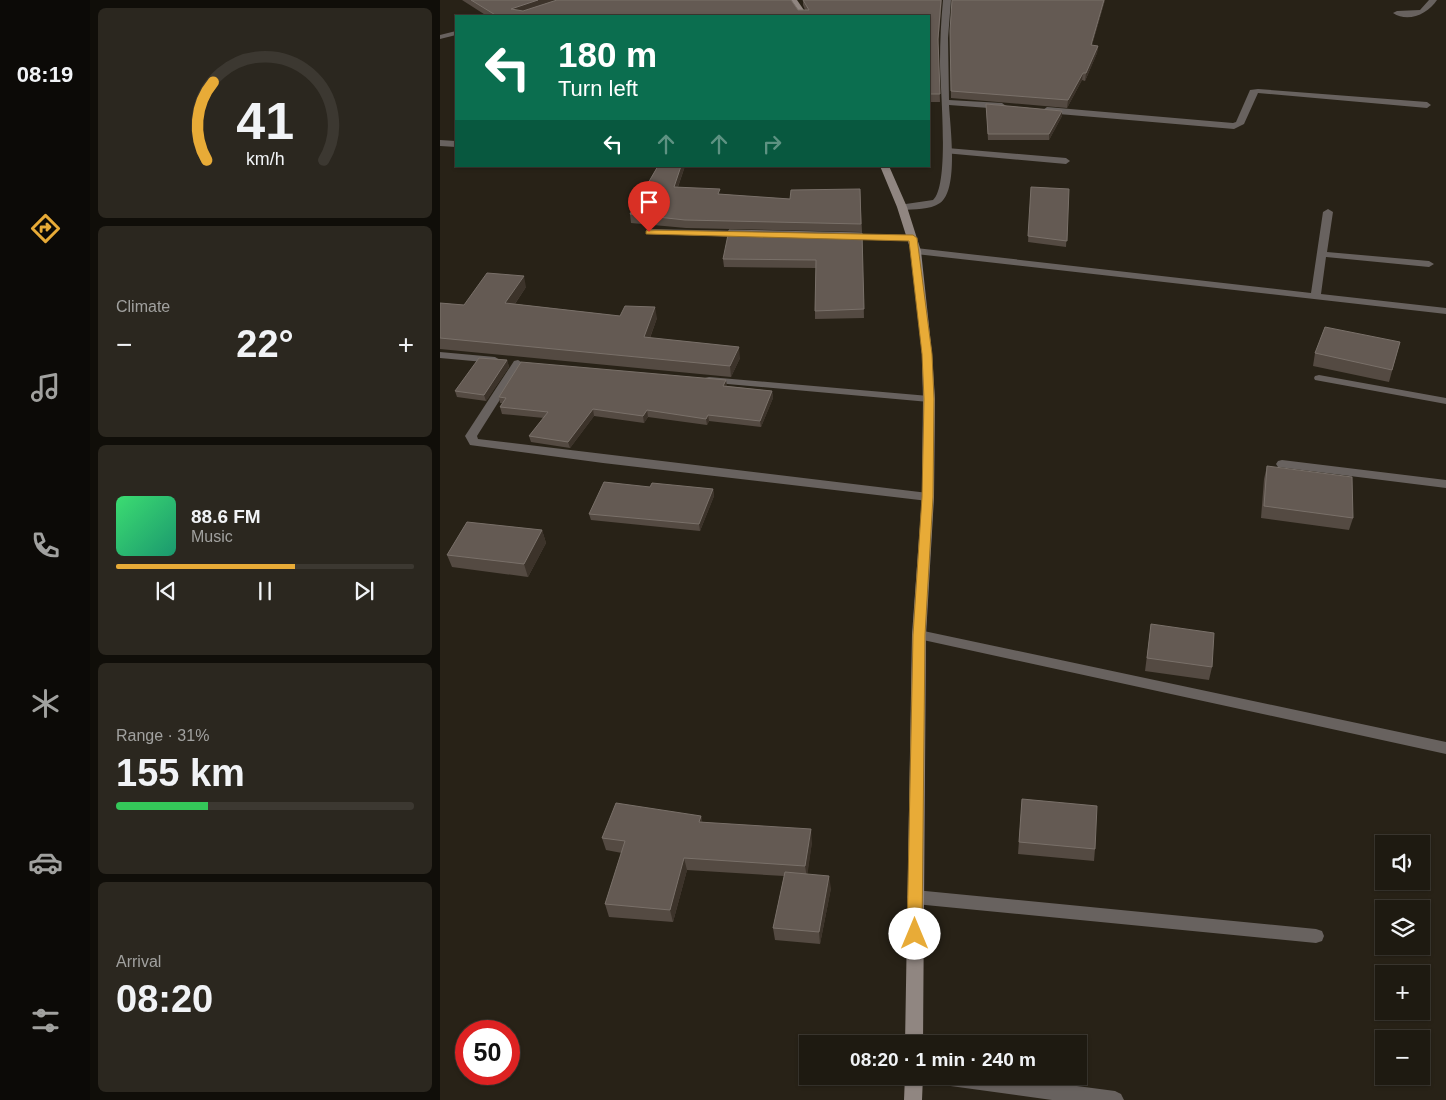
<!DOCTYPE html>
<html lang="en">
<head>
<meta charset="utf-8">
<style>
	:root { --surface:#1e1a11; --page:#2b271f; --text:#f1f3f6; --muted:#a1a19f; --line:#3c3831; --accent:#e8ab37 }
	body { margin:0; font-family:Arial,sans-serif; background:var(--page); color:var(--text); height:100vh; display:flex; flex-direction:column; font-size:19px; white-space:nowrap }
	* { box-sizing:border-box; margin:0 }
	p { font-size:16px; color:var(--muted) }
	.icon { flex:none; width:28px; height:28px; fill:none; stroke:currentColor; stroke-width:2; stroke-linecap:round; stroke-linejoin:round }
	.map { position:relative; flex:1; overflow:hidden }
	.side { display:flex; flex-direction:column; gap:8px; padding:8px; background:#100e09; width:350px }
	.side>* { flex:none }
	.hud { position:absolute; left:15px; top:15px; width:475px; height:152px; border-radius:0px; box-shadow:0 1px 4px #0004,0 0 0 1px var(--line); background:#0b6e4f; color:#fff; overflow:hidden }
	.fabs { position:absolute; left:935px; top:835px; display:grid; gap:10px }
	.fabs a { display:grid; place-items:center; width:55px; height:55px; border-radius:0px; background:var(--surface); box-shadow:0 1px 4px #0004,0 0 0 1px var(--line); font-size:25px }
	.speed { position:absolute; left:15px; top:1020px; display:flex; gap:10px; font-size:25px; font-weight:700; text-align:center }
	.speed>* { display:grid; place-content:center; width:65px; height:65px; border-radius:50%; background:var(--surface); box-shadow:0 1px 4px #0004,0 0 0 1px var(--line); line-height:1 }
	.speed .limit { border:8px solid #d22; background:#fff; color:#111 }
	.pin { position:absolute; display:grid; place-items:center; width:42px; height:42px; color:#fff; margin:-51px -21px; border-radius:50% 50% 50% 0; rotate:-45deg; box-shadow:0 0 5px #0007 }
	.pin .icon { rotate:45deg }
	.me { position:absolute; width:55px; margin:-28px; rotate:0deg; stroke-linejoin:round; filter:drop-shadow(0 0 4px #0008) }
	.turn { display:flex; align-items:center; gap:18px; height:105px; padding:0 20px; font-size:22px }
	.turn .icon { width:65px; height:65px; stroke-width:2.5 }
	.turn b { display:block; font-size:35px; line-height:42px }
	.lanes { display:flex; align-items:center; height:48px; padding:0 20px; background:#0003; justify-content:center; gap:25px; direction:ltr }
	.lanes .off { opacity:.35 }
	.big { font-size:38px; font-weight:800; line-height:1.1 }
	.side .tile { flex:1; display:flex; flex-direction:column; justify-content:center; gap:8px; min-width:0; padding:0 18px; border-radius:8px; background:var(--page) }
	.side .dial { align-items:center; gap:0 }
	.dial svg { height:130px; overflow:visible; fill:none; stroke:var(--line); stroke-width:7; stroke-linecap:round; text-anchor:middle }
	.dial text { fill:var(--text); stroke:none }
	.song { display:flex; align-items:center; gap:15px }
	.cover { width:60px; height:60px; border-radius:8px; background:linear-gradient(135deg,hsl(140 70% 55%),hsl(160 70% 35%)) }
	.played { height:5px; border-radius:2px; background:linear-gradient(90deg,var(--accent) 60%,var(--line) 60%) }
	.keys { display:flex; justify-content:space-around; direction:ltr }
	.heat { display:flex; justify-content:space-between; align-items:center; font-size:28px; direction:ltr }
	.charge { height:8px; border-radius:4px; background:linear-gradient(90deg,#34c759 31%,var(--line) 0) }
	.trip { position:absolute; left:359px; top:1035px; width:288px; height:50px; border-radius:0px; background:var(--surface); box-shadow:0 1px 4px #0004,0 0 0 1px var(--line); font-weight:800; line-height:50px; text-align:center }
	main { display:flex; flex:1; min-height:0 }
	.tab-bar { display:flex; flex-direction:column; width:90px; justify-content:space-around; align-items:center; background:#0c0a07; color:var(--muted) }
	.tab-bar .icon { width:35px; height:35px }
	.tab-bar .selected { color:var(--accent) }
	.tab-bar b { font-size:22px; color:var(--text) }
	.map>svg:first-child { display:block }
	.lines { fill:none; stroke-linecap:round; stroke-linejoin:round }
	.service { fill:#68625f; fill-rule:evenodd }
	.minor { fill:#68625f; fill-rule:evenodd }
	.secondary { fill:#908681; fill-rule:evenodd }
	.wall { fill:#544a42 }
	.shaded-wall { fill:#3c332a }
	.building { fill:#645a53; stroke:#797069 }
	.route { fill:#e8ab37; stroke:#976f24 }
</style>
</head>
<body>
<main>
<nav class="tab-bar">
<b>08:19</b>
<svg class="icon selected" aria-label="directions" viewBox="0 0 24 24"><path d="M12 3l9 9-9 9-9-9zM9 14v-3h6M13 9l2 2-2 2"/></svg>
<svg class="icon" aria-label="music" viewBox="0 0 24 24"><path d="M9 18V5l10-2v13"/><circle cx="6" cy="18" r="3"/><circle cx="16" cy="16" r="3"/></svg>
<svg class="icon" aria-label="phone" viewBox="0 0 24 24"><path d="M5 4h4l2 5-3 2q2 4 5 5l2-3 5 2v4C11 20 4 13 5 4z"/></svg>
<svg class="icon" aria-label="climate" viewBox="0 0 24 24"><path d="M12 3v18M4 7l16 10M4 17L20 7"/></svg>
<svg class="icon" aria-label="car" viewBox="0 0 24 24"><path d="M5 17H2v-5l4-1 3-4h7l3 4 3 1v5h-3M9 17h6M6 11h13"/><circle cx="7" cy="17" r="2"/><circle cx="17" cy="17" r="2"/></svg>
<svg class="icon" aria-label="filters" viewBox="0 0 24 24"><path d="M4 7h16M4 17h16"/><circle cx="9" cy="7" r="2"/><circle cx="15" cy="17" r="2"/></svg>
</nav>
<section class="side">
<div class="tile dial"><svg viewBox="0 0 100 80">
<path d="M14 69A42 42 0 1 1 86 69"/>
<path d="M14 69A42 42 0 0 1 18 21" stroke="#e8ab37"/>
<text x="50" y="56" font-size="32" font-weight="700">41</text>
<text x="50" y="72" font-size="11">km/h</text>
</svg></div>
<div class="tile"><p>Climate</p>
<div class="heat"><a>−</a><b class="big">22°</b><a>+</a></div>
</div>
<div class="tile">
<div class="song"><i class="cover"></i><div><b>88.6 FM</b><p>Music</p></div></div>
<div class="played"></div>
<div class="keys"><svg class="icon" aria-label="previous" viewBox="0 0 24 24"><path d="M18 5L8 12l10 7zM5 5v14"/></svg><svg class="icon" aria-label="pause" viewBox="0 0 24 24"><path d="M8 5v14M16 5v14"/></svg><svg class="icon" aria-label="next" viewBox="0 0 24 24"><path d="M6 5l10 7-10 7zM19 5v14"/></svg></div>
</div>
<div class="tile"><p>Range · 31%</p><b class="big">155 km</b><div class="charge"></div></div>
<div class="tile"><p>Arrival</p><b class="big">08:20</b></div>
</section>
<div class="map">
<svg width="1006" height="1100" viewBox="0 0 1006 1100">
	<rect width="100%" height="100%" fill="#282217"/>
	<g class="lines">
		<path class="service" d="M507,148L626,158L630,161L626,164L504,153V149Z"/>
		<path class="minor" d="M503,0H511L508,38L509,100L562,103L566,106L562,109L509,105C510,126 519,190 500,203C490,210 474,209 462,210L457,207L459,205L493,200C510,185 500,88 500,62C500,41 501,21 503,0Z
			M989,0H997C988,14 968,23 953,13L957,11L980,10Z
			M16,31V35L0,39V35Z
			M818,89L987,102L991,105L987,108L818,93L804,124L794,129L607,113L603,110L607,107L793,123L796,122L810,90Z
			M0,140L16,141V147L0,146Z
			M888,209L893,212L887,252L989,261L994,264L989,267L886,257L881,294L1006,308V314L476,254L471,251L476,248L871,293L883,212Z
			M209,229L304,231L309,234L304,237L206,234V230Z
			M406,234L473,235L478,238L473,241L403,239L401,237Z
			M0,352L55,357L60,360L55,363L0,358Z
			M78,360L83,363L37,436L38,439L488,493L494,497L488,501L163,463L30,445L25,436L74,361Z
			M879,375L1006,398V404L875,380L874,378L875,376Z
			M269,377L489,396L495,399L489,402L265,382L264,380L265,378Z
			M842,460L1006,480V488L838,467L836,464L838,461Z
			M479,630L1006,742V754L474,638L472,635L474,632Z
			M475,890L876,929L882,931L884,936L882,941L876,943L475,904L469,902L467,897L469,892Z
			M487,1076H561L675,1091L681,1094L684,1100H612L496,1084L490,1082Z"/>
		<path class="secondary" d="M349,0H357L368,16H360Z
			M440,166H449L467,207L481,251L492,354L495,399L494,497L486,635L483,1044H465L472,635L482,497L483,399L482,354L471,251L457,207Z
			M465,1076H483L482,1100H464Z"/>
	</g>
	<path class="wall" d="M22,0H351L358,10H365L363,5V0H502L498,44L500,102H489V16H47Z
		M512,0H665L652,45L658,46L657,53L645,81L642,80L627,108L511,98L510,31Z
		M546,104L622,111V116L609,140H548Z
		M489,117L490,133V140H489Z
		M218,166H245L238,187L280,194L350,199L420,189L422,232L246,228L191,223L190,214Z
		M591,187L629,189L626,247L588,242Z
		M422,233L424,318L375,319V311L376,268L284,267L283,259Z
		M86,287L75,304L180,316L217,318L210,338L300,358L291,377L0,349V303L24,305Z
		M960,342L949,382L873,366L875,353Z
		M67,360L69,367L46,401L17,397L15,391Z
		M287,386L332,391L333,398L321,427L269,421L267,425L208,417L204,423L154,416L130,448L91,442L89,436L104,418L62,414L60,407L62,403H60L59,397Z
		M827,466L913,518L909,530L821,518L824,479Z
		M210,487L273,489L274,496L260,531L151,520L149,514Z
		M102,530L106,543L88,577L12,567L7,555Z
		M711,624L772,667L769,680L705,671Z
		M582,799L655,849L654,861L578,854Z
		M261,816L262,822L372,842L367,874L391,888L380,944L335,940L333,928L344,876L247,870L233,922L169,917L165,904L182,853L166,850L162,838Z"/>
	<path class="shaded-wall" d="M98,0H121L72,16L71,9Z
		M664,0H665L650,52L651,45Z
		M658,46L657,53L645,81L646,73Z
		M643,73L642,80L627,108L628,100Z
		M622,111V116L609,140V134Z
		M241,166H245L235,195L234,187Z
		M84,276L86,287L68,314L65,303Z
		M215,307L217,318L206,348L204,337Z
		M299,347L300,358L291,377L290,366Z
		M67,360L69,367L46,401L44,395Z
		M286,380L287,386H283Z
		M332,391L333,398L321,427L320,421Z
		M153,409L154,416L130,448L128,442Z
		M207,410L208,417L204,423L203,416Z
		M268,415L269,421L267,425L266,419Z
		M273,489L274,496L260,531L259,524Z
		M102,530L106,543L88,577L84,564Z
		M261,816L264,828L259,822Z
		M371,829L372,842L367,878L365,866Z
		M244,858L247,870L233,922L230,910Z
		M389,876L391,888L380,944L379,932Z"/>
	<path class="building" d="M31,0H98L71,9L83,11L117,0H351L358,10H369L363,0H501L498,39L500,94H489V16H57Z
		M512,0H664L651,45L658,46L646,73H643L628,100L511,91L510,31Z
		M546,104L622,111L609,134H548Z
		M489,117L490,133H489Z
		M218,166H241L234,187L280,189L278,194L350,199L351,190L420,189L421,224L245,220L190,214Z
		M591,187L629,189L627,241L588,236Z
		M289,230L422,233L424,309L375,311L376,260L283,259Z
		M47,273L84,276L65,303L180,316L185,306L215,307L204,337L299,347L290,366L0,338V303L24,305Z
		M885,327L960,342L952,370L875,353Z
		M39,358L67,360L44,395L15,391Z
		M81,362L286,380L283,386L332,391L320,421L268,415L266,419L207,410L203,416L153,409L128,442L89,436L108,412L60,407L66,398L59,397Z
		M827,466L912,477L913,518L824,506Z
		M164,482L210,487L212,483L273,489L259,524L149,514Z
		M27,522L102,530L84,564L7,555Z
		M711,624L774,633L772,667L707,658Z
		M582,799L657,806L655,849L579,842Z
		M176,803L261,816L259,822L371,829L365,866L244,858L230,910L165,904L185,841L162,838Z
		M345,872L389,876L379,932L333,928Z"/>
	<path class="route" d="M209,230L473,235L477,238L492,354L494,399L493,497L485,635L482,934L480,938L475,940L470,938L467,934L473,635L482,497L484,399L482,354L469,241L206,234V231Z"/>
</svg>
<div class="fabs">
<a><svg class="icon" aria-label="sound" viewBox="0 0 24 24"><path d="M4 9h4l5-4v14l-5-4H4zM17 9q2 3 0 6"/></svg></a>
<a><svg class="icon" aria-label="layers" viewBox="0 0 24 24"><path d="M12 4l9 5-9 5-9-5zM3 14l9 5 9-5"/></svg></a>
<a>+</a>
<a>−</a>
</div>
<div class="speed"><div class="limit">50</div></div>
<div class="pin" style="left:209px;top:232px;background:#d93025"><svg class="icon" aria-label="arrive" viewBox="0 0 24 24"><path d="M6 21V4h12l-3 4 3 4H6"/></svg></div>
<svg class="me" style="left:475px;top:934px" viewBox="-20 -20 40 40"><circle r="19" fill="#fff"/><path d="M0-13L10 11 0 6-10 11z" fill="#e8ab37"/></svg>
<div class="trip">08:20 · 1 min · 240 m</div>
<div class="hud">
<div class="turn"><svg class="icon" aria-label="left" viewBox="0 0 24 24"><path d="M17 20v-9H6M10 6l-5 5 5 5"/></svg><div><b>180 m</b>Turn left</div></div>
<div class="lanes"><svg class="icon" aria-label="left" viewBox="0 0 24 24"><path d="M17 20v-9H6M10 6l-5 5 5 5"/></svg><svg class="icon off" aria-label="ahead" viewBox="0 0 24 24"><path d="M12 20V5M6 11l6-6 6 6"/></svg><svg class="icon off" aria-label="ahead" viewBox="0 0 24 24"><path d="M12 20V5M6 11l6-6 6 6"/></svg><svg class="icon off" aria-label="right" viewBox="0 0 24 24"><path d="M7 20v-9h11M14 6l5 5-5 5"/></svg></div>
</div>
</div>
</main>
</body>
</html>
